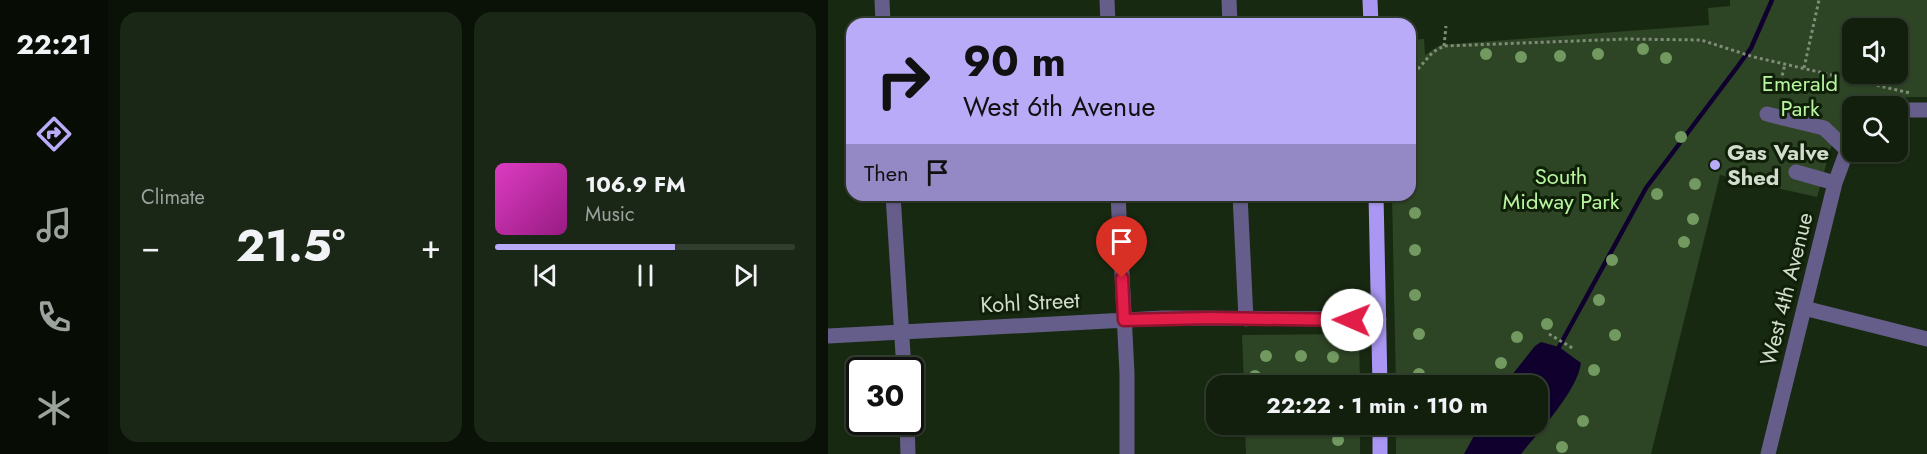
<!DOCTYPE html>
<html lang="en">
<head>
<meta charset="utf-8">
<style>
	:root { --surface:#121f0d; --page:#1b2716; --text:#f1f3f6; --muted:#9ca29d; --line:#313d2e; --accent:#b9abf7 }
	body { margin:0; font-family:Jost,sans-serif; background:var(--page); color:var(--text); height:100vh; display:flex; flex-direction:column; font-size:22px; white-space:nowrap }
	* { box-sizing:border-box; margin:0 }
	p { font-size:20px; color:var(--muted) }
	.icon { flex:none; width:33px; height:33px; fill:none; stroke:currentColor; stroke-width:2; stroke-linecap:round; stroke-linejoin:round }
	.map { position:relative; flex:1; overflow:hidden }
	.panel { display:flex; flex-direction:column; gap:12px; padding:12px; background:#0a1107; width:720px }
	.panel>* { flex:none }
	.top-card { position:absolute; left:18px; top:18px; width:570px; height:183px; border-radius:18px; box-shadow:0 2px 4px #0004,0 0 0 2px var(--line); background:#b9abf7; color:#111; overflow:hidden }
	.fabs { position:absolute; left:1014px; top:18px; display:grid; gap:12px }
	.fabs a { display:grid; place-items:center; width:66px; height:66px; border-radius:12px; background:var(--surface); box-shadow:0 2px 4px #0004,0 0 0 2px var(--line); font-size:30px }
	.speed { position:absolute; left:18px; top:357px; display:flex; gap:12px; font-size:30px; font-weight:700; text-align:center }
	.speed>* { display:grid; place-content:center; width:78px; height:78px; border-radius:50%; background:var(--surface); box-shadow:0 2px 4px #0004,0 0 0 2px var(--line); line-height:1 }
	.speed .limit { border:3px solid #111; border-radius:9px; background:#fff; color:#111 }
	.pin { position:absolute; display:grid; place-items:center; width:51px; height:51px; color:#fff; margin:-62px -26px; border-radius:50% 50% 50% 0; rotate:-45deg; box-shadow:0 0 6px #0007 }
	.pin .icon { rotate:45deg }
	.me { position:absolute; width:66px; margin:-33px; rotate:271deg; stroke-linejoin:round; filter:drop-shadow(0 0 4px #0008) }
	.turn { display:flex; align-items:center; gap:21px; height:126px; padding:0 18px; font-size:27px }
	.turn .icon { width:78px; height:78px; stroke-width:2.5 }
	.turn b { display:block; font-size:42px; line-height:51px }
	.then { display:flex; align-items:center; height:57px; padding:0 18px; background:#0003; gap:12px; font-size:22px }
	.big { font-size:45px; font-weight:700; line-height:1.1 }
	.panel .widget { flex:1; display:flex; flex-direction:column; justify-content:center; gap:9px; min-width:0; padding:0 21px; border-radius:18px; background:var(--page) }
	.song { display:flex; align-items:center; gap:18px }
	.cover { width:72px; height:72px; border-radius:9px; background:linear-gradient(135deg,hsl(310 70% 55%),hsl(310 70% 35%)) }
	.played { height:6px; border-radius:3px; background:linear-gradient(90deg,var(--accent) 60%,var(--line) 60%) }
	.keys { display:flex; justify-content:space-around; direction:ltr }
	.heat { display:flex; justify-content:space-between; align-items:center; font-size:33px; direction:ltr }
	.panel .tiles { flex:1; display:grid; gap:12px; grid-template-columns:repeat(2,1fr) }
	.trip { position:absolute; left:378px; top:375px; width:342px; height:60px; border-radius:18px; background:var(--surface); box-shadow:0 2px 4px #0004,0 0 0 2px var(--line); font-weight:700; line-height:60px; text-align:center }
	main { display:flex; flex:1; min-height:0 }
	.menu { display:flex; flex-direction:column; width:108px; justify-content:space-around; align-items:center; background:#070c05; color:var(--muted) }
	.menu .icon { width:42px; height:42px }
	.menu .active { color:var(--accent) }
	.menu b { font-size:27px; color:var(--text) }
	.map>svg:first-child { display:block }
	.green { fill:#2e4525; fill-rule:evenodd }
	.water { fill:#0f002e }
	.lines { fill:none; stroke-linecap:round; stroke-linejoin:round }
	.stream { stroke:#0f002e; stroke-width:4.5 }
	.path { stroke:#7e8c78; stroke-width:3; stroke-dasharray:3 3; stroke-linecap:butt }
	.minor { stroke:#665e8a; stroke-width:15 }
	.major { stroke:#aa97f3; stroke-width:15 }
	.tree { fill:#719960 }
	.route-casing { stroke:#92132f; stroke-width:15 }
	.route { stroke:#e11d48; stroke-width:10 }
	.poi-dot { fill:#b9abf7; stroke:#0f1f08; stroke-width:2 }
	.labels { text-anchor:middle; stroke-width:6; stroke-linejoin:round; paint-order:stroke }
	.park-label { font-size:22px; fill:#b9f5a1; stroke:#0f1f08 }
	.poi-label { font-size:22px; font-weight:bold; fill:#d2ddcd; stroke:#0f1f08; text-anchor:start }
	.street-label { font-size:22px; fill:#d2ddcd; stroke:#0f1f08 }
</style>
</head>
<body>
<main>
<nav class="menu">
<b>22:21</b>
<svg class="icon active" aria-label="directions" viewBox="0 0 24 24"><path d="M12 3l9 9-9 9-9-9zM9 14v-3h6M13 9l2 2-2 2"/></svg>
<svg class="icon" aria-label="music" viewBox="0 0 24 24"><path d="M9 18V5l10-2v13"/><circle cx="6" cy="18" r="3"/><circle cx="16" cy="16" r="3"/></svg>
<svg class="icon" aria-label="phone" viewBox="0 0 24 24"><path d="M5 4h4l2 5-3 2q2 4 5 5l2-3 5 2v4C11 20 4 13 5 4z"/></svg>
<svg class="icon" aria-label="climate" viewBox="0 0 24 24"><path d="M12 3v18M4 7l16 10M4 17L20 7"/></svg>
</nav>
<section class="panel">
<div class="tiles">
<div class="widget"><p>Climate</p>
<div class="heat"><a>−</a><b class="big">21.5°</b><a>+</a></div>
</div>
<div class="widget">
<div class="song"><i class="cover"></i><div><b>106.9 FM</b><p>Music</p></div></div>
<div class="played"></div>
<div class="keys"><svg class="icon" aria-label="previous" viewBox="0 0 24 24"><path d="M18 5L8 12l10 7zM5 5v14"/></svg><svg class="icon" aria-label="pause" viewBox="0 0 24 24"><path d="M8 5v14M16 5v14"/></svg><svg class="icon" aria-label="next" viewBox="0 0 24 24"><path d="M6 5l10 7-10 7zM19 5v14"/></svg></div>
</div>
</div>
</section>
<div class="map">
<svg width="1099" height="454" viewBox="0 0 1099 454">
	<rect width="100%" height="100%" fill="#182911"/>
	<path class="green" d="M902,0H1099V97H1079L1042,106H1024V119L1003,147L989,197L892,175L823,454H568V425L710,424V386L568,385L564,195H582V40L596,39L597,55L612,45L881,25L880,8L902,6ZM1024,28H1070V74H1024Z
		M531,334L532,385H416L414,335Z
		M417,425H532V454H418Z"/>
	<path class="water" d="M713,342L731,347L753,363C749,392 711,431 693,454H636L652,425L710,424V386L676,385L707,346Z"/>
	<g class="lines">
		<path class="stream" d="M731,347L818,188L910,66L923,48L944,0"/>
		<path class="path" d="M616,46L618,26
			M976,68L991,0
			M582,78L605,52L616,46L798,39L873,40L926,57L1082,93
			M950,93L957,64
			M721,334L746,349"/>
		<path class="minor" d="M54,0L55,24
			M279,0L280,24
			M401,0L402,24
			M1070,110H1099
			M939,114L996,128L1018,149
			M968,172L1007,183
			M65,195L76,370
			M290,195L299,373V454
			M412,195L418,319
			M976,308L1099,339
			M0,336L335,318L551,319
			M79,422L80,454
			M940,454L1007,183L1024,137"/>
		<path class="major" d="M542,0L543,24
			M548,195L552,386
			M552,424V454"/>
	</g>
	<g class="tree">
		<circle cx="815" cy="49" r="6"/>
		<circle cx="658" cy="54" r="6"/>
		<circle cx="770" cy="54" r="6"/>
		<circle cx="732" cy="56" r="6"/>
		<circle cx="693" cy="57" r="6"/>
		<circle cx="838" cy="58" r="6"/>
		<circle cx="853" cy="137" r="6"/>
		<circle cx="867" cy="184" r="6"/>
		<circle cx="829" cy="194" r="6"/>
		<circle cx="587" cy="213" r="6"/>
		<circle cx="865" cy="219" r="6"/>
		<circle cx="856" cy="242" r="6"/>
		<circle cx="587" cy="250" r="6"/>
		<circle cx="784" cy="260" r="6"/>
		<circle cx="587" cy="295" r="6"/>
		<circle cx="771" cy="300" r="6"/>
		<circle cx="719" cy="324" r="6"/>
		<circle cx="591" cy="334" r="6"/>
		<circle cx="787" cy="335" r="6"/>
		<circle cx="689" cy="337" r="6"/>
		<circle cx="438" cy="356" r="6"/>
		<circle cx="473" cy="356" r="6"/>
		<circle cx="505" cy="357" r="6"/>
		<circle cx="673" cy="363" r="6"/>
		<circle cx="766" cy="370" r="6"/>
		<circle cx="591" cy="374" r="6"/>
		<circle cx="427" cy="376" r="6"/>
		<circle cx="755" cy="421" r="6"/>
		<circle cx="510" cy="440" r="6"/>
		<circle cx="734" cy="447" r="6"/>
	</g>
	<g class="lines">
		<defs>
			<path id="route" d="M294,278L296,320L381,318L524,320"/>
		</defs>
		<use href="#route" class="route-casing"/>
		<use href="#route" class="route"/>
	</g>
	<circle class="poi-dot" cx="887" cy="165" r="6"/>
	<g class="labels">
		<g class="park-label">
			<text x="972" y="91">Emerald<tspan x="972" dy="25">Park</tspan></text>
			<text x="733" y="184">South<tspan x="733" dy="25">Midway Park</tspan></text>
		</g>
		<g class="poi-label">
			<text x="899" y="160">Gas Valve<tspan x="899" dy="25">Shed</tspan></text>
		</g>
		<g class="street-label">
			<text transform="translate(958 289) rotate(-76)" y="8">West 4th Avenue</text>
			<text transform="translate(202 302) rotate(-3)" y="8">Kohl Street</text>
		</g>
	</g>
</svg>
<div class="fabs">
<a><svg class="icon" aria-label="sound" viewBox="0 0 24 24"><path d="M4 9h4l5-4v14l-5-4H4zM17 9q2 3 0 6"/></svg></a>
<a><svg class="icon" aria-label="search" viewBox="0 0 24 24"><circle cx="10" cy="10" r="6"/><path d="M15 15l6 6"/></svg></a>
</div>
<div class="speed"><div class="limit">30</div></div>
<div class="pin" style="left:294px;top:278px;background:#d93025"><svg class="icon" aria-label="arrive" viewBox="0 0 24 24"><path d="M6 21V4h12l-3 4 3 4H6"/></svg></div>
<svg class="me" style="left:524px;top:320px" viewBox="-20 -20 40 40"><circle r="19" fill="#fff"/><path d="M0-13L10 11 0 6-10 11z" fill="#e11d48"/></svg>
<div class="trip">22:22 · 1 min · 110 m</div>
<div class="top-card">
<div class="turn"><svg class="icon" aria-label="right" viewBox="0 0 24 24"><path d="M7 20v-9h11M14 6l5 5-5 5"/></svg><div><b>90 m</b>West 6th Avenue</div></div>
<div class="then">Then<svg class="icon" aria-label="arrive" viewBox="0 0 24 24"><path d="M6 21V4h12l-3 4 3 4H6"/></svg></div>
</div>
</div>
</main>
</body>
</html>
